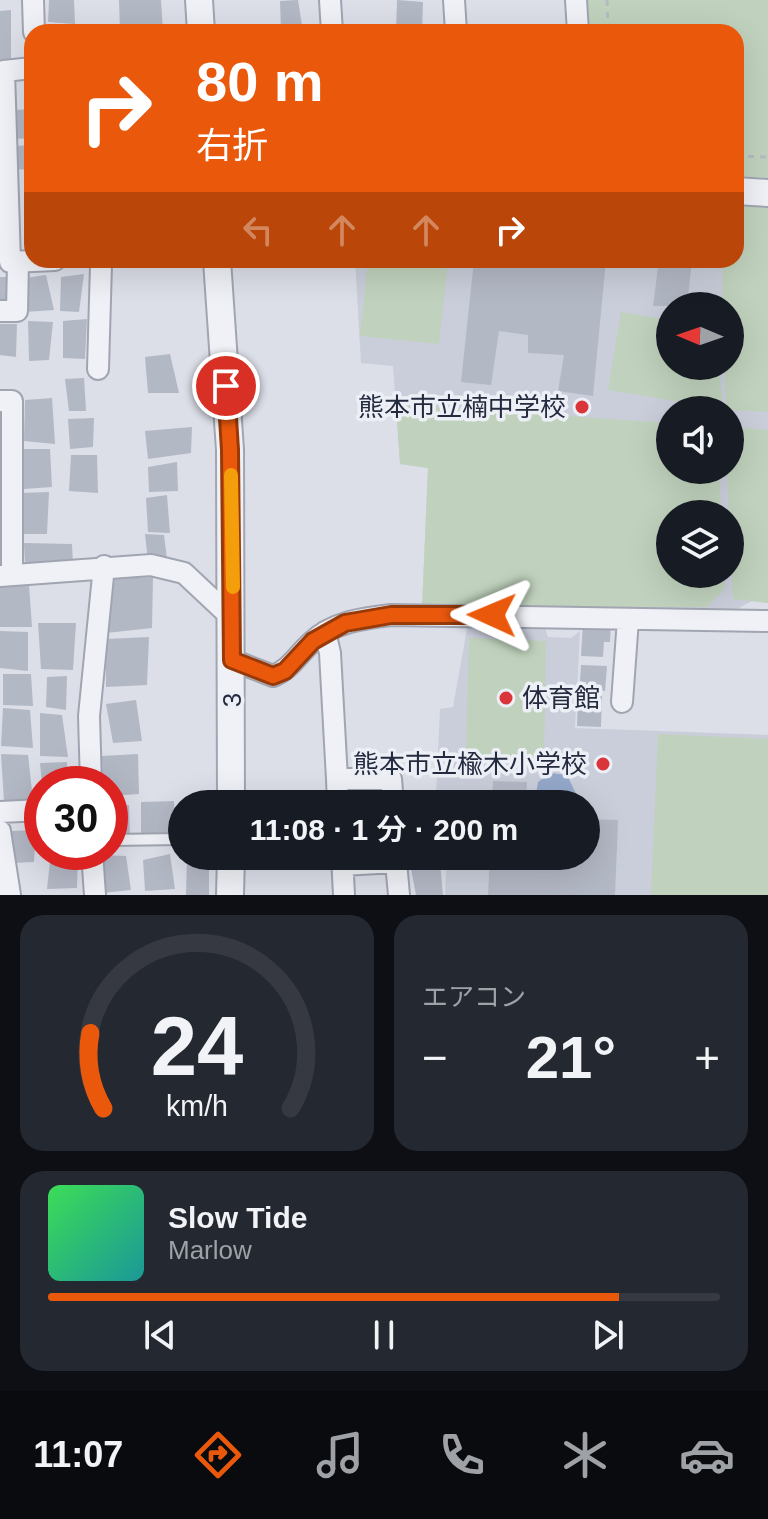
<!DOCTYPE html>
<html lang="ja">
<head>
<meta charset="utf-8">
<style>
	:root { --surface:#171b24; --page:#242831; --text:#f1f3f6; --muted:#9ea1a6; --line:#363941; --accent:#ea580c }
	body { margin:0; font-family:Helvetica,"Noto Sans JP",sans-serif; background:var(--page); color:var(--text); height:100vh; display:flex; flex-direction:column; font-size:30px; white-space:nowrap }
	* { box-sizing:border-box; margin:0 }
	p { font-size:26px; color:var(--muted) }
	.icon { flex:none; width:44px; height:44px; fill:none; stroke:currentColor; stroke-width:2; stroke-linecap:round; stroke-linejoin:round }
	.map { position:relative; height:895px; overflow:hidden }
	.drawer { display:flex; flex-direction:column; gap:20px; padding:20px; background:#0d0f14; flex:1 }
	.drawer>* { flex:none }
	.hud { position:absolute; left:24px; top:24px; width:720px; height:244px; border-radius:24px; box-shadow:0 8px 32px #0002; background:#ea580c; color:#fff; overflow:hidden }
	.needle { width:52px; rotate:272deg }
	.buttons { position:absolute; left:656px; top:292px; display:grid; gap:16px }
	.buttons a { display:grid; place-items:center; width:88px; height:88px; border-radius:50%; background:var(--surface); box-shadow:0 8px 32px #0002; font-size:40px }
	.speed { position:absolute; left:24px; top:766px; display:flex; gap:16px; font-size:40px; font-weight:700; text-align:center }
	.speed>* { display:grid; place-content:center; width:104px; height:104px; border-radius:50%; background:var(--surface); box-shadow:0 8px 32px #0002; line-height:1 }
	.speed .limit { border:12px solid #d22; background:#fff; color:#111 }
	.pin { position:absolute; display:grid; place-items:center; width:68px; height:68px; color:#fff; margin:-34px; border:4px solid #fff; border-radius:50%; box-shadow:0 2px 8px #0007 }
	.me { position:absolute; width:88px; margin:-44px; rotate:271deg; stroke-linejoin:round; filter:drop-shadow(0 0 6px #0008) }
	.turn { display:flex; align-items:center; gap:28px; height:168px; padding:0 40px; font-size:36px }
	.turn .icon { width:104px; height:104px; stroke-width:2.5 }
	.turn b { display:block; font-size:56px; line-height:68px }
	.lanes { display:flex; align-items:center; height:76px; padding:0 40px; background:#0003; justify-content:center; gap:40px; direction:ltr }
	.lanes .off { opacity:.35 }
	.big { font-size:60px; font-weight:600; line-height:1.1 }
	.drawer .card { flex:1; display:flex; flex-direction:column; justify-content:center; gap:12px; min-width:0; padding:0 28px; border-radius:24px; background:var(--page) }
	.drawer .dial { align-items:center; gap:0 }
	.dial svg { height:208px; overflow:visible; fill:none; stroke:var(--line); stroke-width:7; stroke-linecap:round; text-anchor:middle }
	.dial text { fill:var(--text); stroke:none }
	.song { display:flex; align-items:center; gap:24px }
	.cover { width:96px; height:96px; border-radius:12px; background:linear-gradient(135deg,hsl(130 70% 55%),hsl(180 70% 35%)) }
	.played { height:8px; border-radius:4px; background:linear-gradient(90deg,var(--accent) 85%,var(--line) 85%) }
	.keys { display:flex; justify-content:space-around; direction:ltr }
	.heat { display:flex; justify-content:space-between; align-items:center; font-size:44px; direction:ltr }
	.drawer .tiles { flex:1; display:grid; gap:20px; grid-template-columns:1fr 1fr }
	.card:last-child { grid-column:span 2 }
	.trip { position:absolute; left:168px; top:790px; width:432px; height:80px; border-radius:40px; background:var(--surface); box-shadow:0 8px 32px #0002; font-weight:600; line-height:80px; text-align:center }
	.dock { display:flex; height:128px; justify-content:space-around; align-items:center; background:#090b0e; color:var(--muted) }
	.dock .icon { width:56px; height:56px }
	.dock .current { color:var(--accent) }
	.dock b { font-size:36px; color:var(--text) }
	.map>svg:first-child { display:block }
	.built { fill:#caceda; fill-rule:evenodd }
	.green { fill:#c0d2bd }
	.water { fill:#94a8cb }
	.building { fill:#b3b8c5 }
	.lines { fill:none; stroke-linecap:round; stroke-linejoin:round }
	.service-casing { stroke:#a1a5b2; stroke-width:14 }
	.minor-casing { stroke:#a1a5b2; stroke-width:24 }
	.tertiary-casing { stroke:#a1a5b2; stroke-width:30 }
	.path { stroke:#b6bac3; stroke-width:3; stroke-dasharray:6 6; stroke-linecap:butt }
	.service { stroke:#eff1f6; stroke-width:10 }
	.minor { stroke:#eff1f6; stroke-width:20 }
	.tertiary { stroke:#eff1f6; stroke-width:26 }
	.route-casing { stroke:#983908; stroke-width:20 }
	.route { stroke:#ea580c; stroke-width:14 }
	.slow { stroke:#f59e0b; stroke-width:14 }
	.poi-dot { fill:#d9353b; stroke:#eceff5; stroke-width:3 }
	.labels { text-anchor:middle; stroke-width:7; stroke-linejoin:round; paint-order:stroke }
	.poi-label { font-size:26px; fill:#252b3f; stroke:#eceff5; text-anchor:end }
	.street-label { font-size:26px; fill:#252b3f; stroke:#eceff5 }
</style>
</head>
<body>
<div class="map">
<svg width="768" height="895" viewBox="0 0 768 895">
	<rect width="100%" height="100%" fill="#dcdfe8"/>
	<path class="built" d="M736,204L768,208V603L752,601L731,612L537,606L422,608L428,468L400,464L393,366L361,363L355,260H736ZM670,306H730V366H670ZM670,410H730V470H670ZM670,514H730V574H670Z
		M468,623L544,626L548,637L571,638L580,631L575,728L768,735V895H445L447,856H586V804H449V794L436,795L440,709L453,707Z"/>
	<path class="green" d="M586,0H768V178L736,176V32H588Z
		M736,204L768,208V412L726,410L725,366H730V306H723L722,260H736Z
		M368,260H448L439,344L360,336Z
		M621,312L670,320V366H719L723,409L608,390Z
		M396,404L670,423V470H719L721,514H670V574H724L725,588L707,607L422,608L428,468L400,464Z
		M730,427L768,430V603L733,599L727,470Z
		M469,638L546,641L544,760L466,755Z
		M658,734L768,739V895H651Z"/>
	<path class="water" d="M551,773L567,775L578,798L575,804L535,801L538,782Z"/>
	<path class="building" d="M49,0H74L75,24L48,22Z
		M119,0H161L163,32H120Z
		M298,0L303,32H281L280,1Z
		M397,0L423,2L422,32H396Z
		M11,10V60L0,62V11Z
		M32,109V138L14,139L15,110Z
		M32,145V170L14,169L15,146Z
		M474,260H606L593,396L558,391L564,355L528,353V335L499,331L491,385L461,382Z
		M622,260H692L687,306H653L658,267Z
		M84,274L79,312L60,311L61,277Z
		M46,275L54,310L25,312V278Z
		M0,277H9L6,304H0Z
		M87,319L85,359L63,358V321Z
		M28,321L53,322L49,360L29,361Z
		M0,324H17L16,357L0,355Z
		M170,354L179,393H148L145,357Z
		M84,378L86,411H69L65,379Z
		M52,398L55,444L24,441L25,400Z
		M94,418L93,447L70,449L68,419Z
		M192,427L191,453L148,459L145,431Z
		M23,449H50L52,487L24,489Z
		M71,455H97L98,493L69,491Z
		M177,462L178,491L149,492L148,467Z
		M49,492L47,534H22L21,493Z
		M167,495L170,533L148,532L146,498Z
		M145,534L164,535L167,559L148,561Z
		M24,543L72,544L73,564L25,565Z
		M153,577L152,628L106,633L108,579Z
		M29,585L32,627H0V587Z
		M583,621L611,622L610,642H604L603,657L581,656Z
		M38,623H76L73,670L41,669Z
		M0,631L28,632V671L0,668Z
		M149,637L147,685L106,687V639Z
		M581,665L607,666L605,691L587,689L586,682H580Z
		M3,674H31L33,706L3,705Z
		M67,676L66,710L46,707L47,677Z
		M578,695L602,696L601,727L577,726Z
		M136,700L142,741L113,743L106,704Z
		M3,708L30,710L33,748L1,746Z
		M40,713L62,715L68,757L40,756Z
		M1,754L28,755L33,800L4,801Z
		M138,754L139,794L110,796V784H103L102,756Z
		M67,762L68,784H42L40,763Z
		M493,781L527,782L526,804H492Z
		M174,801L176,834L141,836V802Z
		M110,804L129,805L130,837H110Z
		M586,819L618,820L615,895H488L490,856H586Z
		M36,830L34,862L14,863L11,831Z
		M170,854L175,889L145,891L143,860Z
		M100,855L126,856L131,890L102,893Z
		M187,856H209V895H186Z
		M78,859L77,888L47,889L50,861Z
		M440,863L443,895H416L411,869Z"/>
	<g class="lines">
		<defs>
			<path id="service" d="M110,840L182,839"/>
			<path id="minor" d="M33,0L34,32
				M330,0L332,32
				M454,0L456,32
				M576,0L578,32
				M32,68L4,71L10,262L55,260
				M0,311H17L18,262
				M98,369L101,265L99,260
				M0,401H12V573
				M0,576L151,565L184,573L233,619
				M325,632L330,653L337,779H391L393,804
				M232,660L273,676C291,669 298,654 312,642C333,622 364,618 391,615L768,621
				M622,702L628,619
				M337,779L338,804
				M91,784L89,716L104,566
				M0,812L42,810
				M0,831L10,895
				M92,852L95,895
				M342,856L344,895
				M342,865L396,862L399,895"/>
			<path id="tertiary" d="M199,0L201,32
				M736,191L768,193
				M217,260L230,450L231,804
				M230,895L231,856"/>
		</defs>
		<use href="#service" class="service-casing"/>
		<use href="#minor" class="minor-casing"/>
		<use href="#tertiary" class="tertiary-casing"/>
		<path class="path" d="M607,0L608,32
			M736,156L768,157"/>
		<use href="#service" class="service"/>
		<use href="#minor" class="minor"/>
		<use href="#tertiary" class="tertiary"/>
	</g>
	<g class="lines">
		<defs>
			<path id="route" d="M226,386L230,450L232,660L273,676L285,671L313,641L345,623L391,615H492"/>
		</defs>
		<use href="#route" class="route-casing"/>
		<use href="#route" class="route"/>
		<path class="slow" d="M231,475L233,587"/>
	</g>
	<g class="poi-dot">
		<circle cx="582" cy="407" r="8"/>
		<circle cx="506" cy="698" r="8"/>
		<circle cx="603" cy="764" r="8"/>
	</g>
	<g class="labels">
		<g class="poi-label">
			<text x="566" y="416">熊本市立楠中学校</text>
			<text x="522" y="707" text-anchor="start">体育館</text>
			<text x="587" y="773">熊本市立楡木小学校</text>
		</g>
		<g class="street-label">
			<text transform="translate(232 700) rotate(-90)" y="9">3</text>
		</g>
	</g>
</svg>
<div class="buttons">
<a><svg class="needle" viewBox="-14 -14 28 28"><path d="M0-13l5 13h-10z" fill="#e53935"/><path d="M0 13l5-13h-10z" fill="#9ea1a6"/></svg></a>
<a><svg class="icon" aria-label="sound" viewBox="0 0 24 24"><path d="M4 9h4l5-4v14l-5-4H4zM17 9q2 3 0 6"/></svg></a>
<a><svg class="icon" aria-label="layers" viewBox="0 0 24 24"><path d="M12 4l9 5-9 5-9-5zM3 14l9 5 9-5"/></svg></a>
</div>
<div class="speed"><div class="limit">30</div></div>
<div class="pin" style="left:226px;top:386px;background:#d93025"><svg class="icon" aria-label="arrive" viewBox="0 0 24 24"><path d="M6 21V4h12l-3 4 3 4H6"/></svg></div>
<svg class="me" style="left:492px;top:615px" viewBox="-20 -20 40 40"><path d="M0-17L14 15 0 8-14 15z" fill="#ea580c" stroke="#fff" stroke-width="4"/></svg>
<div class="trip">11:08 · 1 分 · 200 m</div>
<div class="hud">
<div class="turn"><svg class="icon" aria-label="right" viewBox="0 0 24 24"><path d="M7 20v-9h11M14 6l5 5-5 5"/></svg><div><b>80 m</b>右折</div></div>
<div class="lanes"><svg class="icon off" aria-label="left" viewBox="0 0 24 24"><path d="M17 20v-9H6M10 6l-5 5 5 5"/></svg><svg class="icon off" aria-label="ahead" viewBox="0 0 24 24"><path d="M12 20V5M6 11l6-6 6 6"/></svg><svg class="icon off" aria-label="ahead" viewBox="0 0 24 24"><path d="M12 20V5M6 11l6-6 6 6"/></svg><svg class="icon" aria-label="right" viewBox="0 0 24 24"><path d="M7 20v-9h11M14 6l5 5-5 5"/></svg></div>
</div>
</div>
<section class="drawer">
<div class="tiles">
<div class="card dial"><svg viewBox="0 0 100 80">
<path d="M14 69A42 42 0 1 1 86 69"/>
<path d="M14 69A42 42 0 0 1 9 40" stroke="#ea580c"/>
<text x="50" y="56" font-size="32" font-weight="700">24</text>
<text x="50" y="72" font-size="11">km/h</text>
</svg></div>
<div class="card"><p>エアコン</p>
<div class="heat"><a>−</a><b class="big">21°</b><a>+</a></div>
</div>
<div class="card">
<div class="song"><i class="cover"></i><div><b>Slow Tide</b><p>Marlow</p></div></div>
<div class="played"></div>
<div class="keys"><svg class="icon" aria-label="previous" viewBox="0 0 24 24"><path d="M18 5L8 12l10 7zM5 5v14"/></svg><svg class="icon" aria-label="pause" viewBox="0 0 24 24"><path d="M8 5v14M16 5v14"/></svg><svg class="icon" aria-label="next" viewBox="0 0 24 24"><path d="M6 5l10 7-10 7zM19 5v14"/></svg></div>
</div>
</div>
</section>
<nav class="dock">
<b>11:07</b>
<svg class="icon current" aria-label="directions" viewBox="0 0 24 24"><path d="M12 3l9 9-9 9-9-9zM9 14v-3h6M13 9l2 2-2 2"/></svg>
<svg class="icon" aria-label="music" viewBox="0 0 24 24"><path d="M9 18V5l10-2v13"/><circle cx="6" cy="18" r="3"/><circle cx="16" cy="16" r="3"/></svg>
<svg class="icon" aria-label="phone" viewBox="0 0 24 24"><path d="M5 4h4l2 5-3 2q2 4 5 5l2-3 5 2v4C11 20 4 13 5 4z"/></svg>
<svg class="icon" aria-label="climate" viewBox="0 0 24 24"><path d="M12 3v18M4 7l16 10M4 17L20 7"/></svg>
<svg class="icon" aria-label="car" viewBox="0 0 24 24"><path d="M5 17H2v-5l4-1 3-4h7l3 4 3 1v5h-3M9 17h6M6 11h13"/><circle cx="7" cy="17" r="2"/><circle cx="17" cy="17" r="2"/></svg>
</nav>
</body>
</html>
